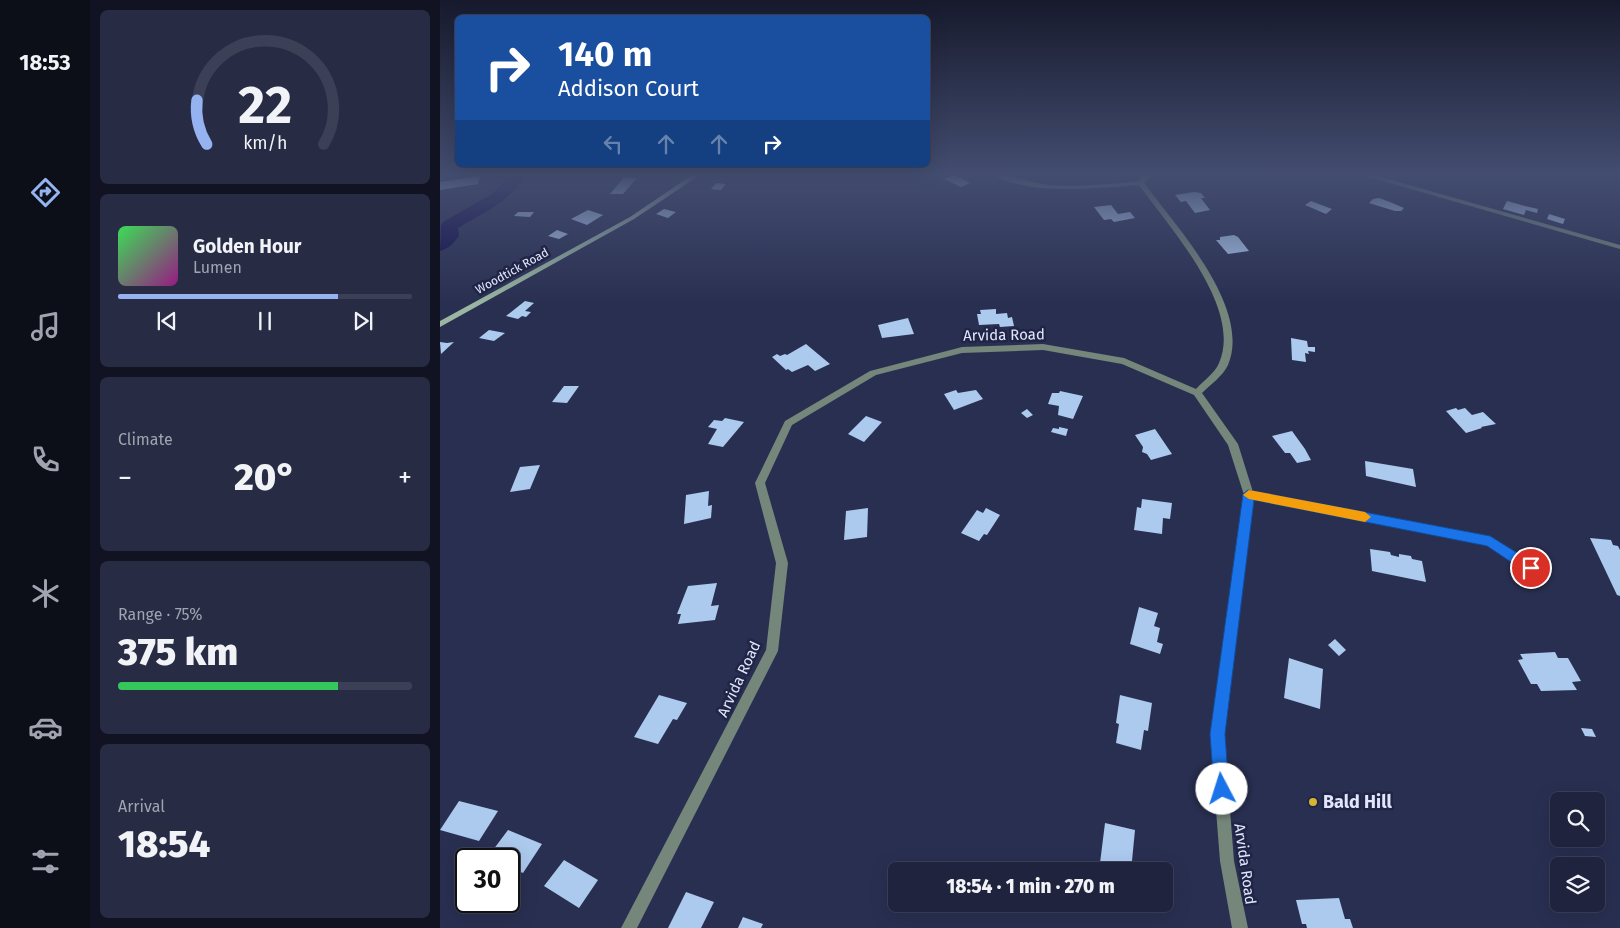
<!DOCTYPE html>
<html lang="en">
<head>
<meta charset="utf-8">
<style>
	:root { --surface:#1f233d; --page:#272b44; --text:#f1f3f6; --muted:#a1a4b0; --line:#3c4057; --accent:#95b2f1 }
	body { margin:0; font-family:"Fira Sans",sans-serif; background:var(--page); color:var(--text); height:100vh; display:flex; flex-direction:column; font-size:19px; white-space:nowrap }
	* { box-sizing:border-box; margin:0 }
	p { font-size:16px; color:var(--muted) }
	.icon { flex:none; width:28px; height:28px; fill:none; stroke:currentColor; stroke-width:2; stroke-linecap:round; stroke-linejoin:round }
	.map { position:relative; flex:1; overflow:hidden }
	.drawer { display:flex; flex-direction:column; gap:10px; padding:10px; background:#111322; width:350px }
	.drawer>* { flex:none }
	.guide { position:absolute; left:15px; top:15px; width:475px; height:152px; border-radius:8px; box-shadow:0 5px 20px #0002,0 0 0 1px var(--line); background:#1a4fa0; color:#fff; overflow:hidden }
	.controls { position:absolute; left:1110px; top:792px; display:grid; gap:10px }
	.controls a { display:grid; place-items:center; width:55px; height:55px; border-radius:8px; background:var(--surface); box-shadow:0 5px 20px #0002,0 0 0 1px var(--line); font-size:25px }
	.speed { position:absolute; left:15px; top:848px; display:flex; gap:10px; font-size:25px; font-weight:700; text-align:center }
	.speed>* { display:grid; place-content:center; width:65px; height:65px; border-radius:50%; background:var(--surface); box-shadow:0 5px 20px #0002,0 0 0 1px var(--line); line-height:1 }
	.speed .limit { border:2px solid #111; border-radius:8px; background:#fff; color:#111 }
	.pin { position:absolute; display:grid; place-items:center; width:42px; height:42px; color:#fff; margin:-21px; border:2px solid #fff; border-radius:50%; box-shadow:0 1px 5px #0007 }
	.me { position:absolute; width:55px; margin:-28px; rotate:355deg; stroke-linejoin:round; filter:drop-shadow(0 0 4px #0008) }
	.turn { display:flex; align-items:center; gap:18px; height:105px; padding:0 20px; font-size:22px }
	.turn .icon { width:65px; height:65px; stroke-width:2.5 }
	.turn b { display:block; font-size:35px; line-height:42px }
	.lanes { display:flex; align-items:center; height:48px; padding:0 20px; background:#0003; justify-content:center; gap:25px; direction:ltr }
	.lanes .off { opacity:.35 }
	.big { font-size:38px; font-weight:800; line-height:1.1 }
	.drawer .tile { flex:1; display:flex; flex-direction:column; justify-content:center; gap:8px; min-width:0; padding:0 18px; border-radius:8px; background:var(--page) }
	.drawer .dial { align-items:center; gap:0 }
	.dial svg { height:130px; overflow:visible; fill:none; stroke:var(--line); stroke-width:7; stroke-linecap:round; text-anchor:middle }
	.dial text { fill:var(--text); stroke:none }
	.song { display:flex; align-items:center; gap:15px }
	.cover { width:60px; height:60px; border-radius:8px; background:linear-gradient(135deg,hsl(130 70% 55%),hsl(310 70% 35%)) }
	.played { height:5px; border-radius:2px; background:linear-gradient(90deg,var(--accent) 75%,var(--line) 75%) }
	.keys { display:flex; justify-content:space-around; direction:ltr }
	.heat { display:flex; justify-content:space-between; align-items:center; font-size:28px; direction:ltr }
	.charge { height:8px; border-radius:4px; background:linear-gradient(90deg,#34c759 75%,var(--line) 0) }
	.trip { position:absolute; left:448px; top:862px; width:285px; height:50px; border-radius:8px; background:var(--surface); box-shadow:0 5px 20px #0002,0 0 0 1px var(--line); font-weight:800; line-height:50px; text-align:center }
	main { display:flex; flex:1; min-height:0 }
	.menu { display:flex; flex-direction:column; width:90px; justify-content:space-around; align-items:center; background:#0c0e18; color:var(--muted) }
	.menu .icon { width:35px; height:35px }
	.menu .current { color:var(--accent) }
	.menu b { font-size:22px; color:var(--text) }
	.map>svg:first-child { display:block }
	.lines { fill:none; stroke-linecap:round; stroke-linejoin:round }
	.river { fill:#0e0a49; fill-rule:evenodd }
	.building { fill:#acc9ee }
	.street { fill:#75867a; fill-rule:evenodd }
	.secondary { fill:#9ab6a2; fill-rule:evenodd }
	.route { fill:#1a73e8; stroke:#114b97 }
	.slow { fill:#f59e0b }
	.poi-dot { fill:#d5b534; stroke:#202546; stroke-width:2 }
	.labels { text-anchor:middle; stroke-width:5; stroke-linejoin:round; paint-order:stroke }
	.far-street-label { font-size:12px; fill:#e1e6fc; stroke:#202546 }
	.street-label { font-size:15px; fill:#e1e6fc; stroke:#202546 }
	.near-poi-label { font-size:18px; font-weight:bold; fill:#e1e6fc; stroke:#202546; text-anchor:start }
</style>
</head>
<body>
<main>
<nav class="menu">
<b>18:53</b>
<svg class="icon current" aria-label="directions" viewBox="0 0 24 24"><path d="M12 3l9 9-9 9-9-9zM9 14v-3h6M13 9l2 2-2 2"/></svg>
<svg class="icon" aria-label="music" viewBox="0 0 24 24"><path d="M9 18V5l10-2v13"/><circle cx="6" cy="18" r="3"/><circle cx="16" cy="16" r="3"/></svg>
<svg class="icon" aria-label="phone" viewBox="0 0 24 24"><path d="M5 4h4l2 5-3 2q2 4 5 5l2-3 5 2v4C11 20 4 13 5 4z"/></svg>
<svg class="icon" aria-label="climate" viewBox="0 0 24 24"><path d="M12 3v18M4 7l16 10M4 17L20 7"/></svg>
<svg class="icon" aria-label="car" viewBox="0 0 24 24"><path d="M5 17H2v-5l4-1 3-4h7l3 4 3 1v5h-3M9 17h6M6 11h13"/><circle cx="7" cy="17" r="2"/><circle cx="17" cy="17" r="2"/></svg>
<svg class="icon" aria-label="filters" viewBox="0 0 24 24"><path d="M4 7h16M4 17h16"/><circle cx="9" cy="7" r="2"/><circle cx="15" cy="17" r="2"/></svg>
</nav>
<section class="drawer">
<div class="tile dial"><svg viewBox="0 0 100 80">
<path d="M14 69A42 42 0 1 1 86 69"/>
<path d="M14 69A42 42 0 0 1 8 42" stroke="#95b2f1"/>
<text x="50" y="56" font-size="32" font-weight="700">22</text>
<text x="50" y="72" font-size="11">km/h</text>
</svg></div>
<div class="tile">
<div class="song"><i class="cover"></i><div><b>Golden Hour</b><p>Lumen</p></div></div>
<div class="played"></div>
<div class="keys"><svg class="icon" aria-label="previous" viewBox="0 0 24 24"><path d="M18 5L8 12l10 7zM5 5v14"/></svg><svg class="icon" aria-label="pause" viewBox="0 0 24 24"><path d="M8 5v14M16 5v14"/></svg><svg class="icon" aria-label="next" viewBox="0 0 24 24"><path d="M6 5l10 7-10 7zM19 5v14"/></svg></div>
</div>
<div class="tile"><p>Climate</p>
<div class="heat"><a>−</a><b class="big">20°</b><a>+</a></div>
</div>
<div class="tile"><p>Range · 75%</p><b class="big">375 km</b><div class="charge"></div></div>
<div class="tile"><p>Arrival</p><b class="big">18:54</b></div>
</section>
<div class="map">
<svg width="1180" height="928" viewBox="0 0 1180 928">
	<rect width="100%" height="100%" fill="#292f51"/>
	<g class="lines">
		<path class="river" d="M70,175H85C71,202 42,213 18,228L19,236C14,243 8,249 0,251L1,226L3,222L52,194Z"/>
	</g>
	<path class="building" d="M513,175L523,179L530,183L521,187L504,179Z
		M40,176L38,184L0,190V182Z
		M184,177L197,178L183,194H170Z
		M276,183L286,184L281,190L271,189Z
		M754,192L761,193L765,198H761L770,210L755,213L746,201L741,202L735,195Z
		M939,198L950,202L964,208L961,211H955L929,203L933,199Z
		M871,201L892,209L886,214L865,205Z
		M1067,201L1085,206L1098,209L1097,213L1086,210L1084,215L1063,209Z
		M671,205L678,214L690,212L695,218L674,222L671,219L664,220L654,207Z
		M224,209L236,212L228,218L216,214Z
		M148,210L163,215L147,225L131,219Z
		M78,212H94L90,217L74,216Z
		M1109,214L1125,219L1123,224L1107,219Z
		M117,230L128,234L119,239L108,236Z
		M794,235L798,237L809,251L788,254L776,240H780V237Z
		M85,301L94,303L85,311L91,312L86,317L82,316L78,319L66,316Z
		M556,309V314L567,313L568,318L572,317L574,326L560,327L559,324L539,325L537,314H541L540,310Z
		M468,318L474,334L442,338L438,325Z
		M49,330L65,333L54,341L39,338Z
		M851,338L867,341L868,347H875V352L868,351L869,354L865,353L866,362L852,360Z
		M0,342L7,343L14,342L1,354Z
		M366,344L390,364L375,371L368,365L352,372L348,369L346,370L332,357L337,354L340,356L345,354L347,355Z
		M124,386H139L127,403L112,402Z
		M516,390L518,393L536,390L543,399L514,410L504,394Z
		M620,391L643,396L633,419L618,415L619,406L608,404L612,393H619Z
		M1016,408L1018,410L1025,408L1032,415L1043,412L1056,424L1041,427L1042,428L1026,433L1006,411Z
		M587,409L593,415L587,418L581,413Z
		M426,416L442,422L424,442L408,434Z
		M285,418L304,422L283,447L268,444L277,429L268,427L274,420L282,421Z
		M619,427L628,429L626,436L611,432L613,428L619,429Z
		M715,429L732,454L711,460L707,454L702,452L703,447L695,435Z
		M852,431L865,449L871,460L857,463L850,453H845L832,436Z
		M925,461L973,469L976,487L926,476Z
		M100,465L90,489L70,492L80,467Z
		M269,491L268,506L272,505L271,518L244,524L246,495Z
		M702,499L732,503L730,519L723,518L722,534L694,530L697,507L701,508Z
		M428,508L427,537L404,540L406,511Z
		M546,508L560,515L547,535L544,534L539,541L521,533L537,510L543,513Z
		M1150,538L1171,540L1173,545L1178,546L1180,550V596L1177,595Z
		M930,549L950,552L951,555L959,557V554L971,556L972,559L982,561L986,582L932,571Z
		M277,583L271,606L279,605L275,620L238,624L241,614H237L248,586Z
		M699,607L718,613L714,626L720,628L717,642L723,644L720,654L690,644Z
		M895,639L906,650L899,656L888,645Z
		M1115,652L1118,658H1128L1141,681L1132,682L1137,690L1101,691L1097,684H1091L1078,660L1083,659L1080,654Z
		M849,658L883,669L880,709L844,698Z
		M219,695L247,703L237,720L233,719L218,744L194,737Z
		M680,695L712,703L708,731L704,730L701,750L676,743L679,724L676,723Z
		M1141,728L1152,729L1156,737L1145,736Z
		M19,801L58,811L39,841L0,830Z
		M665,823L695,830L691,871H659Z
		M68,830L102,844L83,873L69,867V859L47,858Z
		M124,860L158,880L139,908L104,886Z
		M246,892L274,902L261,928H228Z
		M899,898L905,919H910L913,928H867L866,924H862L856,900Z
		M303,917L323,924L321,928H298Z"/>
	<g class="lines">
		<path class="street" d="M553,175C572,175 591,183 610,185C640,187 670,184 699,181L703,175H710L704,183C736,226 812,308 788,365C783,376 770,385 762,393L798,444L813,492L1050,536L1095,564L1097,568L1095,572L1091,573L1087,572L1047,545L814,500L784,734L794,861L808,928H792L780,861L770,734L804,495L788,445L754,395L682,364L603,350L522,353L436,375L352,425L325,483L348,563L338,651L197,928H181L326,650L336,563L315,483L345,421L430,371L522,347L603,344L684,358L756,389C763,381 775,373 779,363C803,308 730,228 699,185C657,188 591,196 553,175Z
			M922,175H934L1180,245V249Z"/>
		<path class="secondary" d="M252,175H260L194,219L0,327V321L190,217Z"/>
	</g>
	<linearGradient id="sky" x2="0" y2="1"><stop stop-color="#171a2d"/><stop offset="0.57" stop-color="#434d70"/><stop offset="1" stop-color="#434d70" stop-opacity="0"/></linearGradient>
	<rect width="1180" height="305" fill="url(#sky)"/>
	<path class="route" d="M808,490L1050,536L1095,564L1097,568L1095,572H1086L1047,546L814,500L785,734L789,789L787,794L782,797L776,794L774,789L770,734L803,494Z"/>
	<path class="slow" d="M809,490L925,512L931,517L925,522L809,499L803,495Z"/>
	<circle class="poi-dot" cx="873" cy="802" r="5"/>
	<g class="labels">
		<g class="far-street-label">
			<text transform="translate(72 271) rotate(-29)" y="4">Woodtick Road</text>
		</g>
		<g class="street-label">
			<text transform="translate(564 335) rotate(-1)" y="5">Arvida Road</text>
			<text transform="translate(299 679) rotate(-65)" y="5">Arvida Road</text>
			<text transform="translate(805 864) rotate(82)" y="5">Arvida Road</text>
		</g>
		<g class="near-poi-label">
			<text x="883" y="808">Bald Hill</text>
		</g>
	</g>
</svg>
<div class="controls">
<a><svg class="icon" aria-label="search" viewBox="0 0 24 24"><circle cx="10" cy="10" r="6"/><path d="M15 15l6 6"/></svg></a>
<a><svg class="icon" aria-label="layers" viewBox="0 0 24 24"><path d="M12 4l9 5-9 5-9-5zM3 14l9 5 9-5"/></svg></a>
</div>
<div class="speed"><div class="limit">30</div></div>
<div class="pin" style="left:1091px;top:568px;background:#d93025"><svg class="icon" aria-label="arrive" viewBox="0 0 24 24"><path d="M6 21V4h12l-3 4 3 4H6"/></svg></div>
<svg class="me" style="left:782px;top:789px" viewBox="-20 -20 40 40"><circle r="19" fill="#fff"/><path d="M0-13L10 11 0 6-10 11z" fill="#1a73e8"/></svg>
<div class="trip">18:54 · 1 min · 270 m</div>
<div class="guide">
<div class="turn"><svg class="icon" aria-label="right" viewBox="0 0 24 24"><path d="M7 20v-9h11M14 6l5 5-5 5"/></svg><div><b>140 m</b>Addison Court</div></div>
<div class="lanes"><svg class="icon off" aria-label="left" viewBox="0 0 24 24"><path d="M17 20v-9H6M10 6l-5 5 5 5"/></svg><svg class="icon off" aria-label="ahead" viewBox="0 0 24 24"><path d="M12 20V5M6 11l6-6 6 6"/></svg><svg class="icon off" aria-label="ahead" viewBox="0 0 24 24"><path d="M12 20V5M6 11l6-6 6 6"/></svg><svg class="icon" aria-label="right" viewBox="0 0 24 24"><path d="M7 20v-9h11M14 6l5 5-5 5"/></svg></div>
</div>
</div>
</main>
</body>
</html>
